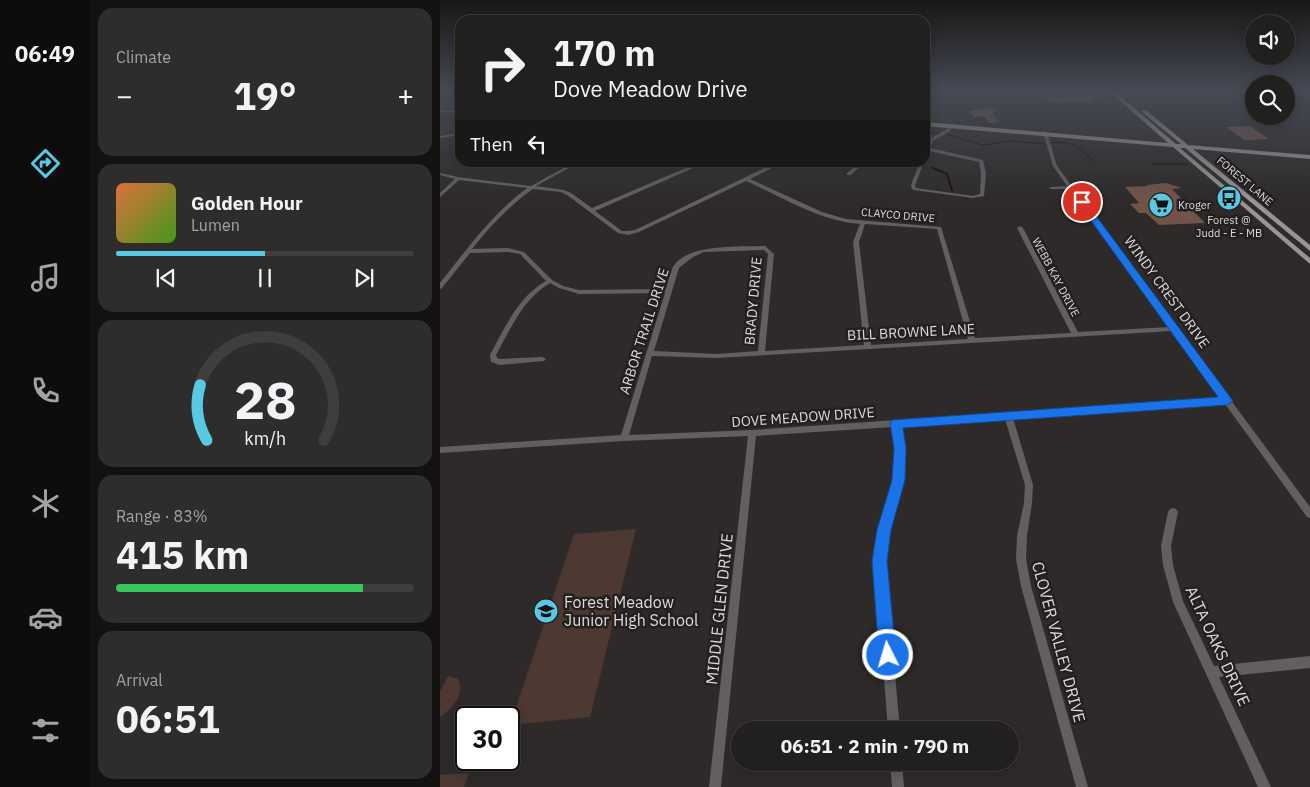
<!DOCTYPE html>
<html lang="en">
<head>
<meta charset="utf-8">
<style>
	:root { --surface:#22201f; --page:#2e2d2c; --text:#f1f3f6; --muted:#a2a3a4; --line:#3f3e3d; --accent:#59c8e4 }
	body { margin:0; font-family:"IBM Plex Sans",sans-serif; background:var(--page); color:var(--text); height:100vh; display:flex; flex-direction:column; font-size:19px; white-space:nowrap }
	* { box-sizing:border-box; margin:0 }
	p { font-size:16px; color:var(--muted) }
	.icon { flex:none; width:28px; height:28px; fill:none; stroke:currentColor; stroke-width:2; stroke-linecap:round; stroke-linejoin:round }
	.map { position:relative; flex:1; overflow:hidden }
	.sheet { display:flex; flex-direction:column; gap:8px; padding:8px; background:#131211; width:350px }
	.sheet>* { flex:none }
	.top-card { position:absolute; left:15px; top:15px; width:475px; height:152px; border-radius:15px; box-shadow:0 2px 12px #0003,0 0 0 1px var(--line); background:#22201f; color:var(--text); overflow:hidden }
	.buttons { position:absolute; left:805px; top:15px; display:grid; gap:10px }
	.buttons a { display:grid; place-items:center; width:50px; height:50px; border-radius:50%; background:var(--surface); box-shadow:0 2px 12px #0003,0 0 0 1px var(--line); font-size:25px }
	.speed { position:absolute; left:15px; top:706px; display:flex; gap:10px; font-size:25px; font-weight:700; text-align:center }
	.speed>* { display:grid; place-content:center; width:65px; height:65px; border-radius:50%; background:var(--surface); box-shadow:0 2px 12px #0003,0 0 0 1px var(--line); line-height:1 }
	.speed .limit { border:2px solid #111; border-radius:8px; background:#fff; color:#111 }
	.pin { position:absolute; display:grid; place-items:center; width:42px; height:42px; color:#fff; margin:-21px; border:2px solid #fff; border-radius:50%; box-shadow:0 1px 5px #0007 }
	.me { position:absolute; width:55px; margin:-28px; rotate:355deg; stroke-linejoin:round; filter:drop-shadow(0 0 4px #0008) }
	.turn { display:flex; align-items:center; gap:18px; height:105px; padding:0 15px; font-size:22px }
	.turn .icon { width:65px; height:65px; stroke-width:2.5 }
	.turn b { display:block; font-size:35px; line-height:42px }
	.then { display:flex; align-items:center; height:48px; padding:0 15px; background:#0003; gap:10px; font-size:19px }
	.big { font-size:38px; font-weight:700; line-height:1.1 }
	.sheet .widget { flex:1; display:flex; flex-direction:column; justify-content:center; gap:8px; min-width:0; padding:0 18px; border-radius:15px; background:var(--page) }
	.sheet .dial { align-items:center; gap:0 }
	.dial svg { height:130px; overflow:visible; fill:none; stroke:var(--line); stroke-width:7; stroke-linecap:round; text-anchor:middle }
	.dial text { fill:var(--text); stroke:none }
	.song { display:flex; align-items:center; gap:15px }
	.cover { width:60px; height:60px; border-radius:8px; background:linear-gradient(135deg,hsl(20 70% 55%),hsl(100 70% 35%)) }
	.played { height:5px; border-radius:2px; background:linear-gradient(90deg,var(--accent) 50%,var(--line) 50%) }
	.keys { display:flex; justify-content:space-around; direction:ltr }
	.heat { display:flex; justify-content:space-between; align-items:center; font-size:28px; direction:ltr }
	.charge { height:8px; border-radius:4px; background:linear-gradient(90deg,#34c759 83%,var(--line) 0) }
	.trip { position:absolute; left:291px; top:721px; width:288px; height:50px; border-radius:25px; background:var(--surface); box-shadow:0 2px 12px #0003,0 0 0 1px var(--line); font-weight:700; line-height:50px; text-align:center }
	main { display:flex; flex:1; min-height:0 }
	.dock { display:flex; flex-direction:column; width:90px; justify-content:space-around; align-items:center; background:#0e0d0c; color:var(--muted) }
	.dock .icon { width:35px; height:35px }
	.dock .active { color:var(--accent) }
	.dock b { font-size:22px; color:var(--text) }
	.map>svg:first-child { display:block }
	.green { fill:#4d3832 }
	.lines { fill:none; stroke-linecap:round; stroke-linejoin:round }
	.stream-far1 { stroke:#1e0703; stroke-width:1 }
	.stream { stroke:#1e0703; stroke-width:2 }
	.building { fill:#71534a }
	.minor { fill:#615f5f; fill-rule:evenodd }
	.major { fill:#979493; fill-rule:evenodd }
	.route { fill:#1a73e8; stroke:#114b97 }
	.labels { text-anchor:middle; stroke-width:5; stroke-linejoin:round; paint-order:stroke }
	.far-street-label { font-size:11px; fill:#dddada; stroke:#23201f }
	.far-poi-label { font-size:11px; fill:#dddada; stroke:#23201f; text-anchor:start }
	.street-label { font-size:14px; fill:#dddada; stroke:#23201f }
	.near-poi-label { font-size:16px; fill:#dddada; stroke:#23201f; text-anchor:start }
	.near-street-label { font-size:16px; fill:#dddada; stroke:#23201f }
</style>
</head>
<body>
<main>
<nav class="dock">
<b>06:49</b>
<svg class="icon active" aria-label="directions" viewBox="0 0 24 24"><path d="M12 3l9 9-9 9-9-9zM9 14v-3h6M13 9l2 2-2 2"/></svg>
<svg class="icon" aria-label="music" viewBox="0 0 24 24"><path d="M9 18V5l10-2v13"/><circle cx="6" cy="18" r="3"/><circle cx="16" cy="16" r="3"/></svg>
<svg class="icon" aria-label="phone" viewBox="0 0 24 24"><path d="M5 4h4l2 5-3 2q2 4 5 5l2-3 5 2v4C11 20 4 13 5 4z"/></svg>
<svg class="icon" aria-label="climate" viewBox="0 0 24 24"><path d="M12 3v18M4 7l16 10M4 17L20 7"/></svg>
<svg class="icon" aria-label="car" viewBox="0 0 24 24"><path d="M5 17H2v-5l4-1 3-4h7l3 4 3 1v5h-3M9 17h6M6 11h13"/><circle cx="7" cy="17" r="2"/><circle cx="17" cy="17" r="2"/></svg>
<svg class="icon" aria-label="filters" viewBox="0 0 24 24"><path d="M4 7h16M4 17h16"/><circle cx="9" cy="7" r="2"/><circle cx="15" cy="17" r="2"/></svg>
</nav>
<section class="sheet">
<div class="widget"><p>Climate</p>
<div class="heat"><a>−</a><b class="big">19°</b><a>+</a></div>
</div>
<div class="widget">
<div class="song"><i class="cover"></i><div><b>Golden Hour</b><p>Lumen</p></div></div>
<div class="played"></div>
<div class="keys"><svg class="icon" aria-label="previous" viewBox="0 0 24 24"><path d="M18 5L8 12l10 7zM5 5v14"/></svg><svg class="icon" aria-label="pause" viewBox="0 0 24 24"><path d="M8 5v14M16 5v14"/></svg><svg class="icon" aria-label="next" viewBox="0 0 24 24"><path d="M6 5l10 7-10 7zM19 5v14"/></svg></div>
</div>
<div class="widget dial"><svg viewBox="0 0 100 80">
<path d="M14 69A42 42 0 1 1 86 69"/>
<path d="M14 69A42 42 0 0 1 10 35" stroke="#59c8e4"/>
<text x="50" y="56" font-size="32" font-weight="700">28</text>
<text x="50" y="72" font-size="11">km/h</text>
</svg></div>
<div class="widget"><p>Range · 83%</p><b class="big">415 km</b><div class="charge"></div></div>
<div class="widget"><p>Arrival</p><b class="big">06:51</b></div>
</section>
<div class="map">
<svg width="870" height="787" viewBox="0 0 870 787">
	<rect width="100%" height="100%" fill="#2d2a29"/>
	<path class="green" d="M196,529L150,717L70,725L134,534Z
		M8,676L18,679C26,694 12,709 0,717V692Z
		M29,773L24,787H0V775Z"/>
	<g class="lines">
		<path class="stream-far1" d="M0,98L20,94
			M485,133H504
			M509,135L542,145L571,141L605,144
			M611,143C631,140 640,147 653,161
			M713,164H748
			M491,167L496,169"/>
		<path class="stream" d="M493,168L507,174L512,190"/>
	</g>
	<path class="building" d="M600,91H609L612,94L620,91H650L659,99H650L653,102L619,103L608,100Z
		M550,107L557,109L552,114L560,122L550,123L544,116L534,117L529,111Z
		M809,126H810L829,139L805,140L786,127Z
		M726,183L742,188L732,189L765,223L719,225L706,213H699L690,204L699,203L685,187L708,186L706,185Z"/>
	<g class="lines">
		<path class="minor" d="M0,110L20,111V113L0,112Z
			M510,123L513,124L510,131L493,141L490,148L543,160L546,173L544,196L533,198L474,190L472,189L471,185L480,162H484L475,185L476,188L533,196L540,194L541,173L539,162L489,151L487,156L485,157V151L490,139L507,129Z
			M605,131L607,132L617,166L870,507V518L867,517L785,404L573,418L593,485L592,503L587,536L586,559L591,586L648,787H636L581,586L576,559L577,536L584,503L585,485L565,419L460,426L464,448L462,480L449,530L445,561L460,730H448L435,561L439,530L454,480L456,448L453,427L316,436L281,787H269L308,436L184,441L0,453V447L181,435L225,293L139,294L119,288L110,283C83,299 71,328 56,355L57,358L60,359L102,357L106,359L104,361L60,365L51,362L50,355C65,327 78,297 106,281L80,254L68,252L30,253L2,288L0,289V283C27,249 52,214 87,188L19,180L0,197V193L15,179L0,175V173L18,177L91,186L129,165L134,162H141L116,175L96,186L124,190L131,193L152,208L260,162H267L155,211L182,231H188L195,230L337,162H344L310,179L382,212L406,219L501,227L535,338L631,333L577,228L580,226L583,228L638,332L729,327L629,189H611L609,188L611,187L627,186L613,166L603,132ZM306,181C342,197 380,221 420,224L413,242L424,345L325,351L334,254L325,246C301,247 247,243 233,267C230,273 228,282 226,289L139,290L123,286L112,280L84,252L68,248L32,249C50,226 69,206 93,189L121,192L127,195L178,233L188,235L199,232ZM425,224L497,229L528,339L431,345L419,242ZM324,250L328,254L318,351L277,354L214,351L239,268L253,257L264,252ZM732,331L781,398L312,430L189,435L212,356L277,358Z
			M20,133V135L0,138V136Z
			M172,162H178L181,165L177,166Z
			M420,162H425L411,175H407V173Z
			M733,508L736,509L738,512L731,546L733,565L743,601L774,666L870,656V668L779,677L831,787H818L733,602L723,565L721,546L728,512L730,509Z
			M450,762H462L464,787H452Z"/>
		<path class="major" d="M669,91H674L736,144H741L702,112V110H706L748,145L870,155V159L753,149L870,245V251L745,148H740L870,258V264L733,147L485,126V122L728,143Z"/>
	</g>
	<linearGradient id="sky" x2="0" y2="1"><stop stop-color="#191717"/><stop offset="0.45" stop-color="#464a54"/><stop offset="1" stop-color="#464a54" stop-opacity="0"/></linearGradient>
	<rect width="870" height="201" fill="url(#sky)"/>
	<path class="route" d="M639,201H645L793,401L787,405L463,428L466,448L465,480L451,530L447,561L456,655L453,661L448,663L442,661L439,655L432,561L437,530L452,480L454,448L450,423L452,420L778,397L639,204Z"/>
	<defs>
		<symbol id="bus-disc" viewBox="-11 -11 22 22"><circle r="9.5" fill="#59c8e4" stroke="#23201f"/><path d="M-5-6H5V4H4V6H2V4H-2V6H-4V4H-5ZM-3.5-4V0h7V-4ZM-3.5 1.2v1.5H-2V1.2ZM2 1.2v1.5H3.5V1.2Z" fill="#111"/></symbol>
		<symbol id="supermarket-disc" viewBox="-11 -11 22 22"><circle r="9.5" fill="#59c8e4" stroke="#23201f"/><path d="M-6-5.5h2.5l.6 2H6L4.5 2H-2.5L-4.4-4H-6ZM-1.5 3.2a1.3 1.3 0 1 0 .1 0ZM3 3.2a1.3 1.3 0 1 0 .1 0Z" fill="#111"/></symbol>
		<symbol id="school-disc" viewBox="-11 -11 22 22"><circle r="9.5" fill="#59c8e4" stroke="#23201f"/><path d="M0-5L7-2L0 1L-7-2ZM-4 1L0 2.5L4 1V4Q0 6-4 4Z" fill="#111"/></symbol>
	</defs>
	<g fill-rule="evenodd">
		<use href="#bus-disc" x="775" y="184" width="28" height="28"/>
		<use href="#supermarket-disc" x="707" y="191" width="28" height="28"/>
		<use href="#school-disc" x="92" y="597" width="28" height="28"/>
	</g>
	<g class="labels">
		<g class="far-street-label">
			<text transform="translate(805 181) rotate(40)" y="4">FOREST LANE</text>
			<text transform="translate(458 215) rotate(5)" y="4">CLAYCO DRIVE</text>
			<text transform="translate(616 277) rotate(62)" y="4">WEBB KAY DRIVE</text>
		</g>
		<g class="far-poi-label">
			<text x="738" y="209">Kroger</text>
			<text x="789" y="224" text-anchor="middle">Forest @<tspan x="789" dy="13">Judd - E - MB</tspan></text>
		</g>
		<g class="street-label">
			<text transform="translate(727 292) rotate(54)" y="5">WINDY CREST DRIVE</text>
			<text transform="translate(313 301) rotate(-85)" y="5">BRADY DRIVE</text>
			<text transform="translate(204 331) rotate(-72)" y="5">ARBOR TRAIL DRIVE</text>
			<text transform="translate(471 332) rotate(-3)" y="5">BILL BROWNE LANE</text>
			<text transform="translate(363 417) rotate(-4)" y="5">DOVE MEADOW DRIVE</text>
		</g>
		<g class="near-poi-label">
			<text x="124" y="608">Forest Meadow<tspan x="124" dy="18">Junior High School</tspan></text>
		</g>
		<g class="near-street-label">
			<text transform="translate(279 609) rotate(-84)" y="6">MIDDLE GLEN DRIVE</text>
			<text transform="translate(619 642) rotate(75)" y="6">CLOVER VALLEY DRIVE</text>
			<text transform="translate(778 646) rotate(65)" y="6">ALTA OAKS DRIVE</text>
		</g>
	</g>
</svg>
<div class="buttons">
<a><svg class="icon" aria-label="sound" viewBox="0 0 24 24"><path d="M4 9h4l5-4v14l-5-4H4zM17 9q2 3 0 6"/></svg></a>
<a><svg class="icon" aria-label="search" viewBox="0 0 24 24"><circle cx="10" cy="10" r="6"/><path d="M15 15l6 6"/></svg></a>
</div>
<div class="speed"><div class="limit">30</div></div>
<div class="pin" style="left:642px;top:202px;background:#d93025"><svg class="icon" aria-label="arrive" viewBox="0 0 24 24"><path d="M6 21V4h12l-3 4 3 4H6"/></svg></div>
<svg class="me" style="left:448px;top:655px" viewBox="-20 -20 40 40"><circle r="17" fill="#1a73e8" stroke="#fff" stroke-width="3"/><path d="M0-11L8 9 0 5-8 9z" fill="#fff"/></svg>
<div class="trip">06:51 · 2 min · 790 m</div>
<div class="top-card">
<div class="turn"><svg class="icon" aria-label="right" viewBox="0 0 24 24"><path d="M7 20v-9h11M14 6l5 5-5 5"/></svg><div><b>170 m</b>Dove Meadow Drive</div></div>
<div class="then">Then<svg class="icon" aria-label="left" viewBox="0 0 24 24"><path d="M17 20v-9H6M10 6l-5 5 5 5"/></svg></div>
</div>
</div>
</main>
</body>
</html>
